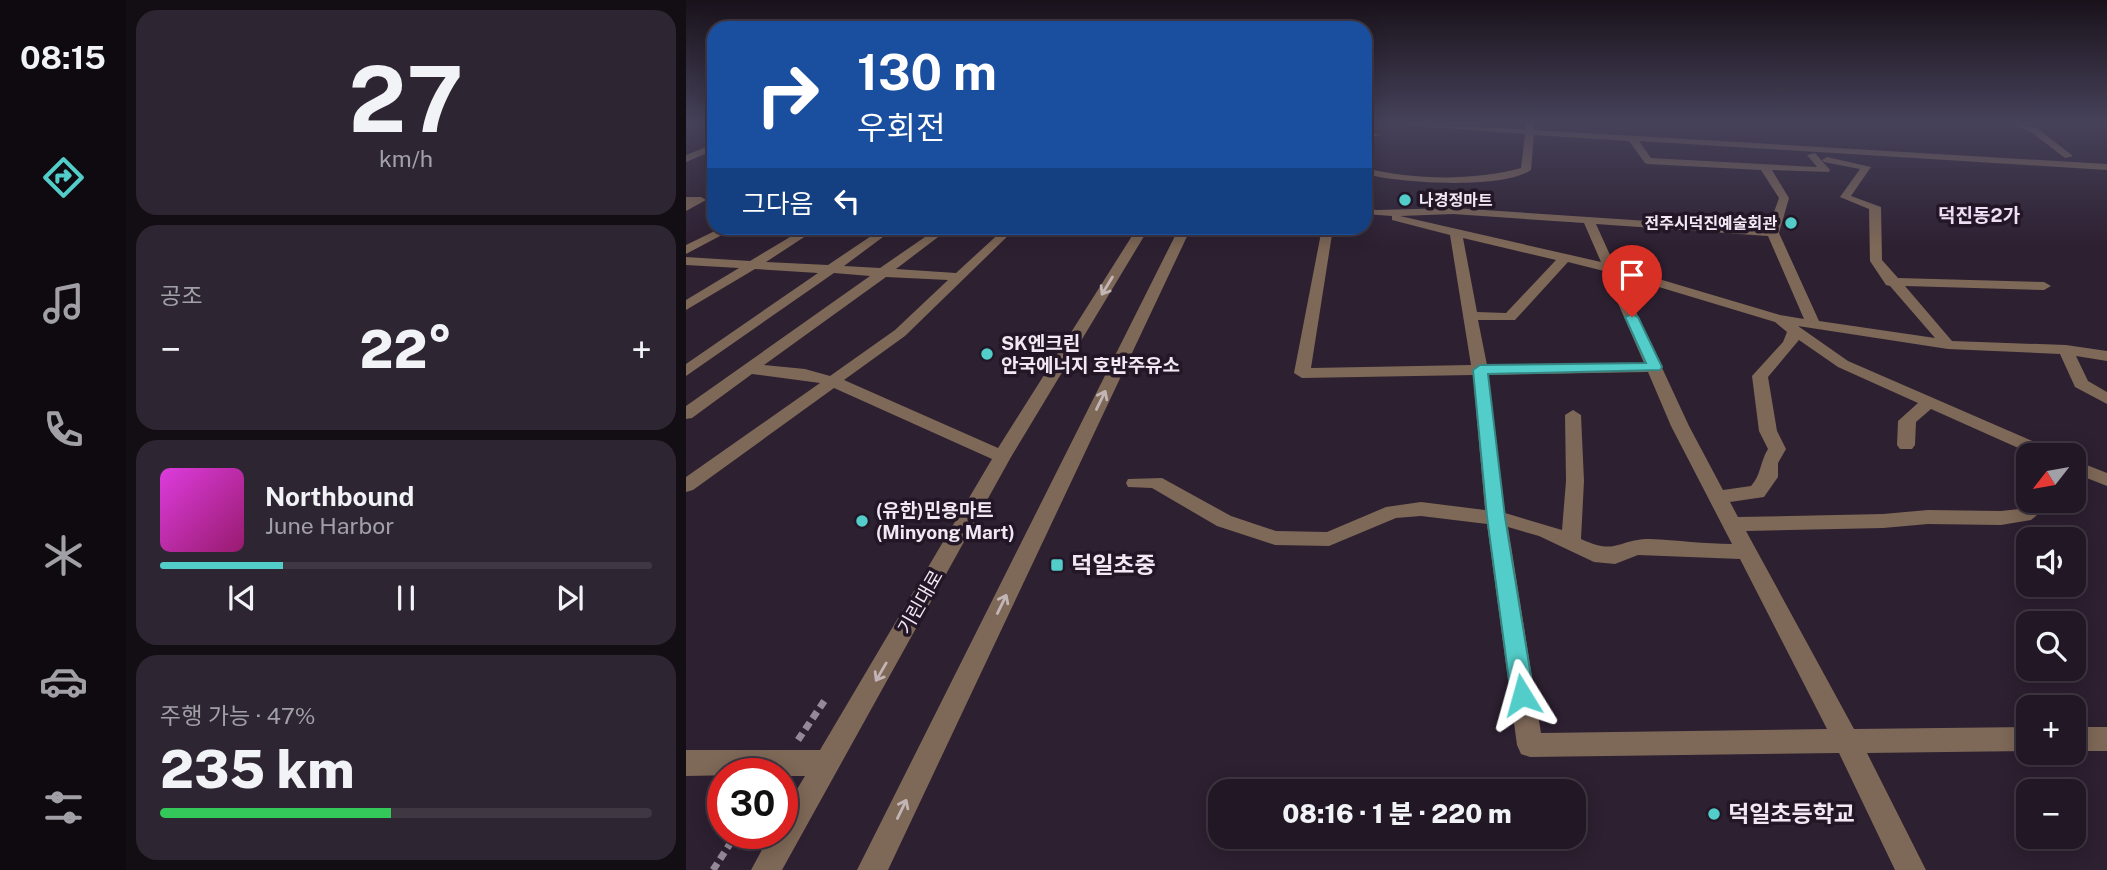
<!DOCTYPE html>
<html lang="ko">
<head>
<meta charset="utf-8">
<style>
	:root { --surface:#221825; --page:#2e2532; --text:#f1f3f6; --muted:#a2a0a7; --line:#3f3742; --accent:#53cdc9 }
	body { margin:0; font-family:"Public Sans","Noto Sans KR",sans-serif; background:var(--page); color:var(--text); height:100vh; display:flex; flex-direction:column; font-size:26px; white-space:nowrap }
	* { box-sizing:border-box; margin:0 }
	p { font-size:23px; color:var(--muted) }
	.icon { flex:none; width:38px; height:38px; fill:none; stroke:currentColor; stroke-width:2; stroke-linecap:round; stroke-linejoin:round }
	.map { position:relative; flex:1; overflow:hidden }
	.details { display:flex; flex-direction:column; gap:10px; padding:10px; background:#130d14; width:560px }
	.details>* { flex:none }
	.hud { position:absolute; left:21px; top:21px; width:665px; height:214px; border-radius:21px; box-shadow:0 4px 18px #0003,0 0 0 2px var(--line); background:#1a4fa0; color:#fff; overflow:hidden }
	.needle { width:46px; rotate:239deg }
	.controls { position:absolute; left:1330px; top:443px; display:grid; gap:14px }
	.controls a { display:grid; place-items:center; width:70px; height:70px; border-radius:14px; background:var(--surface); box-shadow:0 4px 18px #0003,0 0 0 2px var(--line); font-size:35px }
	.speed { position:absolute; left:21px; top:758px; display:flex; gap:14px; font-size:35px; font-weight:700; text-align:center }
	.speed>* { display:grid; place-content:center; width:91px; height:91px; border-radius:50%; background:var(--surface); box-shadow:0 4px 18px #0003,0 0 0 2px var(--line); line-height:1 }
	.speed .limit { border:10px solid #d22; background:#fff; color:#111 }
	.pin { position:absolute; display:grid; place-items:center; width:60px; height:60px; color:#fff; margin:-72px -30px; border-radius:50% 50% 50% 0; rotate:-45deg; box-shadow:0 0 7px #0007 }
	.pin .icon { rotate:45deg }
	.me { position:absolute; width:77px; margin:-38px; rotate:352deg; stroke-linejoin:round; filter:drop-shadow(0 0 5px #0008) }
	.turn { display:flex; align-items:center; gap:24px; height:147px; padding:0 35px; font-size:32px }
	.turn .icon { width:91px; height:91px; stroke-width:2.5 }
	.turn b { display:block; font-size:49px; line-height:60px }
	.then { display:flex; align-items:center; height:66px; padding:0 35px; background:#0003; gap:14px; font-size:26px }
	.big { font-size:52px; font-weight:800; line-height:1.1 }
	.details .widget { flex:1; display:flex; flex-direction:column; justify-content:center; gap:10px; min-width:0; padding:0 24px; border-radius:21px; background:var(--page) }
	.details .dial { align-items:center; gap:0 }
	.dial b { font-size:91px; line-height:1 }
	.song { display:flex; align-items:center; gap:21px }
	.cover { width:84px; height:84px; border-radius:10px; background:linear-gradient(135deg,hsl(300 70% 55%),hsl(320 70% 35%)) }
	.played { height:7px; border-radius:4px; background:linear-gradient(90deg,var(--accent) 25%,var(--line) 25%) }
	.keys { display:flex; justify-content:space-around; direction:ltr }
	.heat { display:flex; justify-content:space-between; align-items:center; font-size:38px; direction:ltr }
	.charge { height:10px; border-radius:5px; background:linear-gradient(90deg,#34c759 47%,var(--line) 0) }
	.trip { position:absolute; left:522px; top:779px; width:378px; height:70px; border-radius:21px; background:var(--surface); box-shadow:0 4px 18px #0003,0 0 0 2px var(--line); font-weight:800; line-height:70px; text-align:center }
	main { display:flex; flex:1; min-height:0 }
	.menu { display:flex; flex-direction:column; width:126px; justify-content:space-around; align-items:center; background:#0e0a0f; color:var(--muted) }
	.menu .icon { width:49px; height:49px }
	.menu .active { color:var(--accent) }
	.menu b { font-size:32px; color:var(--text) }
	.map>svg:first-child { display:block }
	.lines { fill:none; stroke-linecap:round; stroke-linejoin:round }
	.path { stroke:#948997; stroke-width:7; stroke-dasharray:8 5; stroke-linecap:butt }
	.minor { fill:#7e6857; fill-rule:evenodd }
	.oneway { stroke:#c3b5b5 }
	.route { fill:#53cdc9; stroke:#368583; stroke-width:2 }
	.poi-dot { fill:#53cdc9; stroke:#231727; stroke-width:2.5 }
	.labels { text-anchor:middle; stroke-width:7; stroke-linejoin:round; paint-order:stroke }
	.far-poi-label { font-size:16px; font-weight:bold; fill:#f1e8f3; stroke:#231727; text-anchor:start }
	.far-quarter-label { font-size:19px; font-weight:bold; fill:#efdef4; stroke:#231727 }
	.poi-label { font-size:19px; font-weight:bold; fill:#f1e8f3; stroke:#231727; text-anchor:start }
	.street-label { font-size:19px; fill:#f1e8f3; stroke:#231727 }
	.near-poi-label { font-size:23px; font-weight:bold; fill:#f1e8f3; stroke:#231727; text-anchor:start }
</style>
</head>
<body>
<main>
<nav class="menu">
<b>08:15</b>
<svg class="icon active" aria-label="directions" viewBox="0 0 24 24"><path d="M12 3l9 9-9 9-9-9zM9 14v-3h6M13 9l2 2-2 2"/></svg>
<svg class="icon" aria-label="music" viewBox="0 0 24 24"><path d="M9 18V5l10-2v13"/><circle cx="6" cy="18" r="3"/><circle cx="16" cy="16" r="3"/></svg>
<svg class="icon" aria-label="phone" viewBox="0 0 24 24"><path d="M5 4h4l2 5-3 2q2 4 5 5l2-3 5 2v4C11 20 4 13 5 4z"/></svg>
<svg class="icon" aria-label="climate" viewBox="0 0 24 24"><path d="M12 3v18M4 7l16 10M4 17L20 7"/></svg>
<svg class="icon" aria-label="car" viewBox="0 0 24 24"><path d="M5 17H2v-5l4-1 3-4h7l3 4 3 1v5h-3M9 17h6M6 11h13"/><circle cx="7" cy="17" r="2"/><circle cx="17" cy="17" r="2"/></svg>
<svg class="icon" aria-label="filters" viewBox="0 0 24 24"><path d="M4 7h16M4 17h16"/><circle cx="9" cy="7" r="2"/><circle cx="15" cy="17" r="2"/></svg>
</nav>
<section class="details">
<div class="widget dial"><b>27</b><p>km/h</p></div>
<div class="widget"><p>공조</p>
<div class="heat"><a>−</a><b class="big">22°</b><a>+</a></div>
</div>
<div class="widget">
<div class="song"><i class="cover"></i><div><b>Northbound</b><p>June Harbor</p></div></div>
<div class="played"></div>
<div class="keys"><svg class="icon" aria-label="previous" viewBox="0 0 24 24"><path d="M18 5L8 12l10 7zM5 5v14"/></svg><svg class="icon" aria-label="pause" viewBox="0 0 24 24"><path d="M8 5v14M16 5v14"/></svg><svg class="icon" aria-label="next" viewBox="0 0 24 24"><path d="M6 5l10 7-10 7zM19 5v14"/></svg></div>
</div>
<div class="widget"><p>주행 가능 · 47%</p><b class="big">235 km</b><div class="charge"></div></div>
</section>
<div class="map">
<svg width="1421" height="870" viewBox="0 0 1421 870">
	<rect width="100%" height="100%" fill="#2d2031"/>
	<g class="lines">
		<path class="path" d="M112,740L141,697
			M27,870L51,833"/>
		<path class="minor" d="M709,124L839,129L840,124H848V130L1421,164V170L953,141L965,158L1131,167L1121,155L1129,153L1144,170L1143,172L1086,170L1103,198L1093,233L1133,321L1249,338L1204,286L1200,285L1184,261L1183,209L1154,197L1174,169L1138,162L1136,160L1141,157L1185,167L1165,196L1195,207L1196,260L1212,278L1358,282L1365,286L1358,290L1219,286L1266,341L1380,345L1421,351V361L1390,356L1402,381L1421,392V404L1389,387L1374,354L1262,349L1112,326L1162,361L1369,451L1372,455H1348L1245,409L1230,422L1229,445L1226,449H1214L1211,445L1212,421L1232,403L1152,367L1113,340L1082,377L1091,431L1100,449L1092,463V477L1078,497L1044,502L1052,517L1197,514L1242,510L1315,511L1333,509L1345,500H1369L1345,520L1315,525L1242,524L1197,528L1060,531L1168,729L1342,727V751L1181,753L1240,870H1209L1153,753L844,757L835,754L831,745L801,524L735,516L710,518L643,546L589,545L531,526L466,488L442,487L440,483L442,479L476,478L545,516L590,531L641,532L700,507L735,502L799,510L787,375L616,378L608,373L636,228H647L625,368L785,365L764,235L706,220V216L679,214V207L690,210L767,208L1082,229L1093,198L1075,170L962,164L959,163L943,141L848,135L845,170C815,190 714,183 679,174V168C728,180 787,181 835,168L839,134ZM767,214L898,223L915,262L714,216ZM910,224L1082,236L1118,319L1094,315L929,266ZM777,238L870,260L820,313L791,312ZM882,262L918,271L958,363L801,365L792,320H829ZM933,275L1089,322L1101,332L1097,342L1066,376L1073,431L1082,449C1074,462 1075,475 1065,486L1037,490L1003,426ZM962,372L985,426L1046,544C1019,544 991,540 964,539C931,539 932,556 895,539L898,481L895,415L887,410L879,415L880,481L876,530L819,513L802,375ZM822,527L853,536L908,562L929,564L952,555L1054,559L1141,729L855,733Z
			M1327,124L1351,128L1387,156L1379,158L1345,132Z
			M679,132L696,135L679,138Z
			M28,144V150L0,162V155Z
			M0,197H15L20,200L0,211Z
			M35,228H49L0,254V245Z
			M119,228H132L80,262L142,265L197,228H209L158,266L194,268L252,228H264L210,269L270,273L319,228H330L219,336L158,380L312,448L451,228H463L325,457L96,870H65L85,833H96V814L119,776H96V774L0,776V750H134L306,459L148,388L7,490L0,492V477L134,383L66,374L6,418L0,419V406L184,276L148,273L0,376V364L132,273L69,269L0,310V300L53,268L0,265V257L64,261ZM200,277L262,280L209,330L144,376L119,369L78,365Z
			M493,228H505L202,870H171Z
			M1388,460L1421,473V486L1388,473Z
			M1388,727H1421V751H1388Z"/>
	</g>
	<defs><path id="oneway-shaft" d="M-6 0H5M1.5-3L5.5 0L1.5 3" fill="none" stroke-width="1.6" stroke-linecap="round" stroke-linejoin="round" transform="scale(1.75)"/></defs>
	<g class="oneway">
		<use href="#oneway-shaft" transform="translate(421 286) rotate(121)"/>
		<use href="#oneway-shaft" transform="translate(415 400) rotate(-64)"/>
		<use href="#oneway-shaft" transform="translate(316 604) rotate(-64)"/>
		<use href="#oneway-shaft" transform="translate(195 672) rotate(120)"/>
		<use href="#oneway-shaft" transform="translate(216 809) rotate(-64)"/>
	</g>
	<linearGradient id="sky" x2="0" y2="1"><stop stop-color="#19121b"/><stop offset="0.5" stop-color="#46425a"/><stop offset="1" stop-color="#46425a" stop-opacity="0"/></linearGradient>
	<rect width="1421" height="246" fill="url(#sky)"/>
	<path class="route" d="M946,314L952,317L976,367L974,370L802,374L819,517L848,695L844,702L836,705L828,702L825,695L801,517L787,370L794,365L960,363L939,317Z"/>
	<g class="poi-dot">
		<circle cx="719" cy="200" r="7"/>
		<circle cx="1105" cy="223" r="7"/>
		<circle cx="301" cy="354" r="7"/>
		<circle cx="176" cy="521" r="7"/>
		<rect x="364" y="558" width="14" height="14" rx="3.5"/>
		<circle cx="1028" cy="814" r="7"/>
	</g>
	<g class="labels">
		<g class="far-poi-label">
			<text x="733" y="206">나경정마트</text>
			<text x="1091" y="229" text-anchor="end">전주시덕진예술회관</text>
		</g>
		<g class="far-quarter-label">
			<text x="1293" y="222">덕진동2가</text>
		</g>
		<g class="poi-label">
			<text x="315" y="350">SK엔크린<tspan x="315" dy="22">안국에너지 호반주유소</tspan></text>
			<text x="190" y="517">(유한)민용마트<tspan x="190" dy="22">(Minyong Mart)</tspan></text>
		</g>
		<g class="street-label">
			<text transform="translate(234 602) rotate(-60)" y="7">기린대로</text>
		</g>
		<g class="near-poi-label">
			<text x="385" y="573">덕일초중</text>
			<text x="1042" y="822">덕일초등학교</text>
		</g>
	</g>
</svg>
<div class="controls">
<a><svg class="needle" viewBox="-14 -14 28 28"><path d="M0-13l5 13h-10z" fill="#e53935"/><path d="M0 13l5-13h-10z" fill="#a2a0a7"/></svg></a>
<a><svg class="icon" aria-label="sound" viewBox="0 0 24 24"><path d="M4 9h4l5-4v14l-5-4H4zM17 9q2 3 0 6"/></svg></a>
<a><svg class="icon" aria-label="search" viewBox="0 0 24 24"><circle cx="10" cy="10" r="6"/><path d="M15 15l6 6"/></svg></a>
<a>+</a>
<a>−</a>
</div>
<div class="speed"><div class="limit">30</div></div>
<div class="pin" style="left:946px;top:317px;background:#d93025"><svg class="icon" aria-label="arrive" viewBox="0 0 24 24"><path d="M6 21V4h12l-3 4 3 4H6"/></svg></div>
<svg class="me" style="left:836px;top:695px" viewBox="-20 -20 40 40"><path d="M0-17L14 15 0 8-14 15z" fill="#53cdc9" stroke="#fff" stroke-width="4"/></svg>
<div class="trip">08:16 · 1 분 · 220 m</div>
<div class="hud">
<div class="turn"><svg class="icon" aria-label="right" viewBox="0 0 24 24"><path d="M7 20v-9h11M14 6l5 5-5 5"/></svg><div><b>130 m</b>우회전</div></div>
<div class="then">그다음<svg class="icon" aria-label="left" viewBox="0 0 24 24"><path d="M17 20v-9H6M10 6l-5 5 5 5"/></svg></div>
</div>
</div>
</main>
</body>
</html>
